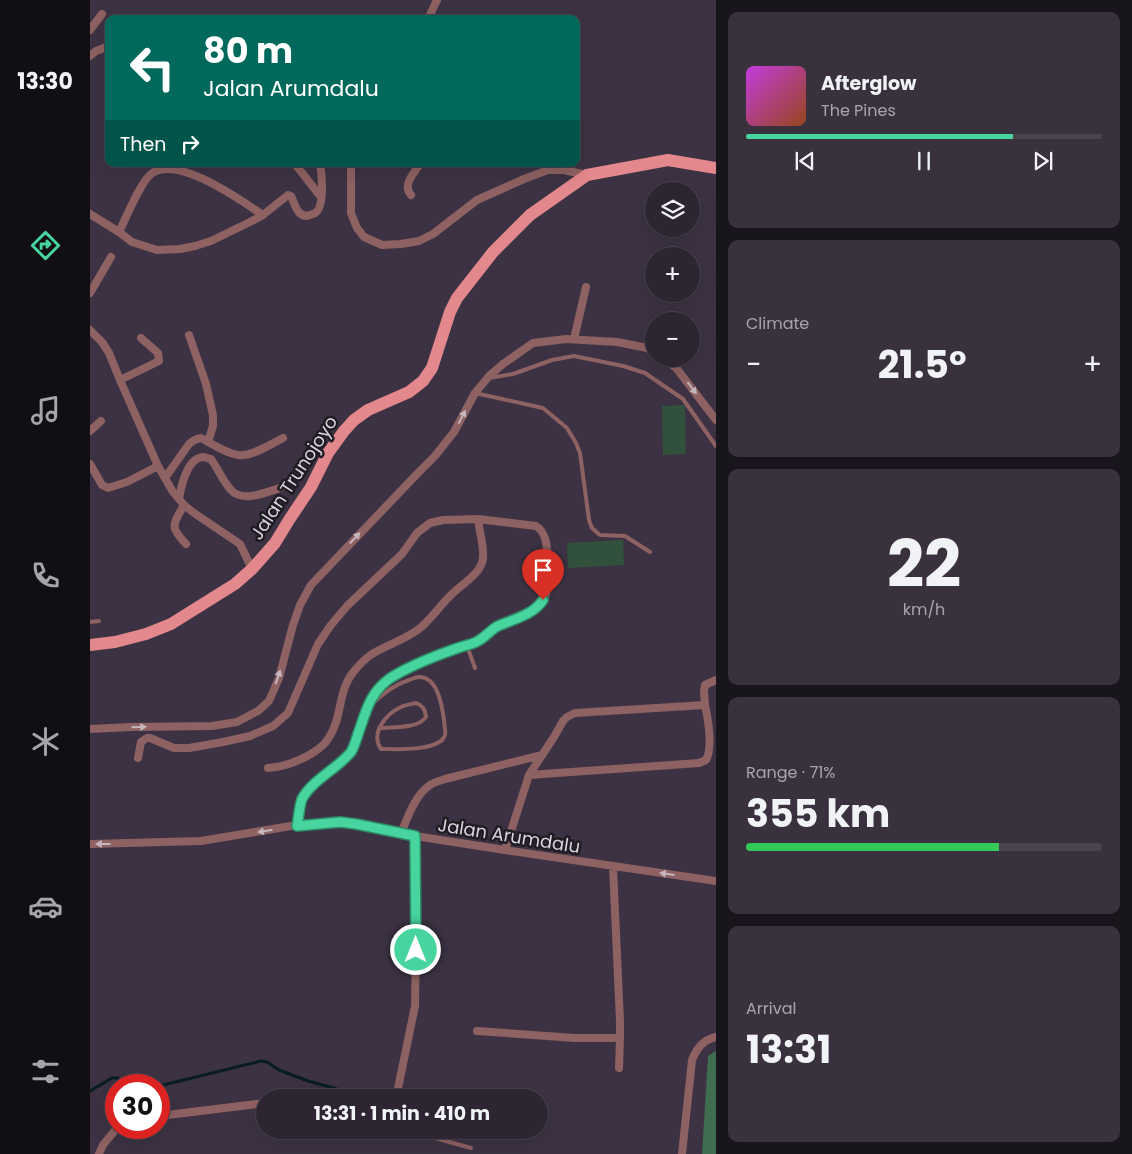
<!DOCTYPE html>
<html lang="en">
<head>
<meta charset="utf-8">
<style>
	:root { --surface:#2d2632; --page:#39323e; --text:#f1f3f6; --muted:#a7a5ac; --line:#48434d; --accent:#47d49e }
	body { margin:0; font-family:Poppins,sans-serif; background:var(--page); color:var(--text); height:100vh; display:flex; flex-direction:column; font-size:19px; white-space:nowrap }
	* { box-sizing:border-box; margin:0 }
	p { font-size:16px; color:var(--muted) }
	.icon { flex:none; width:28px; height:28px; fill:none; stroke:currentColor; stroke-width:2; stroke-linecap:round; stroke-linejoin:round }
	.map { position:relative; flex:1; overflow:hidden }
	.panel { display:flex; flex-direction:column; gap:12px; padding:12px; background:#19151c; width:416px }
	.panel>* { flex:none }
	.guide { position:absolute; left:15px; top:15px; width:475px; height:152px; border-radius:10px; box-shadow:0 5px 20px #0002,0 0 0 1px var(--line); background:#00695c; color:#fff; overflow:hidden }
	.buttons { position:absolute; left:555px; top:182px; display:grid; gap:10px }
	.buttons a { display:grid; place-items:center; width:55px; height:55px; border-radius:50%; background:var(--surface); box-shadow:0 5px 20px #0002,0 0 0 1px var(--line); font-size:25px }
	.speed { position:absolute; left:15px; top:1074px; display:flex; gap:10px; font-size:25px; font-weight:700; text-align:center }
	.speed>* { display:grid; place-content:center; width:65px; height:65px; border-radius:50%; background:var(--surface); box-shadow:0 5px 20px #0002,0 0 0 1px var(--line); line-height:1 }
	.speed .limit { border:8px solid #d22; background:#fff; color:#111 }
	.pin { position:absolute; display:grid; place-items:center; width:42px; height:42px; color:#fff; margin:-51px -21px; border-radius:50% 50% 50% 0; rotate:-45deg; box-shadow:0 0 5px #0007 }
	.pin .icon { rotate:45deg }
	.me { position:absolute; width:55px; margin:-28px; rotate:0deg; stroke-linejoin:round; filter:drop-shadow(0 0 4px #0008) }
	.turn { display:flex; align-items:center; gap:18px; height:105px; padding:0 15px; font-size:22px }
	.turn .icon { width:65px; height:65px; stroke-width:2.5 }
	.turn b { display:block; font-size:35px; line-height:42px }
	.then { display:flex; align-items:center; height:48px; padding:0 15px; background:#0003; gap:10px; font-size:19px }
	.big { font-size:38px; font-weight:700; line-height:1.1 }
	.panel .card { flex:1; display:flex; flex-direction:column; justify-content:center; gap:8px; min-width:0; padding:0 18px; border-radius:10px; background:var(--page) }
	.panel .dial { align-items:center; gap:0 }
	.dial b { font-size:65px; line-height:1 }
	.song { display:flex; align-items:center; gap:15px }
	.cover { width:60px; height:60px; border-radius:8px; background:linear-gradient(135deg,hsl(290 70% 55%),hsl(20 70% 35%)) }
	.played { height:5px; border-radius:2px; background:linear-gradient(90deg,var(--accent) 75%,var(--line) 75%) }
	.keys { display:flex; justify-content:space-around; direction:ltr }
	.heat { display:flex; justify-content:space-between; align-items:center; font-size:28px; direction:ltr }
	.charge { height:8px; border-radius:4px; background:linear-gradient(90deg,#34c759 71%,var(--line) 0) }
	.trip { position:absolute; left:166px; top:1089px; width:292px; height:50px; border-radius:25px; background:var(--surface); box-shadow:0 5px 20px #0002,0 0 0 1px var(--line); font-weight:700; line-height:50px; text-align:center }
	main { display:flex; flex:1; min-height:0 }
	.tab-bar { display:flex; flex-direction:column; width:90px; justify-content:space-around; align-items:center; background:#120f14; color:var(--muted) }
	.tab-bar .icon { width:35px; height:35px }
	.tab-bar .selected { color:var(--accent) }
	.tab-bar b { font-size:22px; color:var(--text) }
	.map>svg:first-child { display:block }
	.green { fill:#32513c }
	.forest { fill:#3f6d4f }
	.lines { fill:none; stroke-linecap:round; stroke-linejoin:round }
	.stream { stroke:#071d20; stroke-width:3 }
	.lane { stroke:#8e6162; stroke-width:4 }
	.street { stroke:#8e6162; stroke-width:8 }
	.primary { stroke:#e3888c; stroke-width:12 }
	.oneway { fill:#c6b6be }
	.route-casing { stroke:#2e8a67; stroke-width:12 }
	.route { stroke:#47d49e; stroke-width:9 }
	.labels { text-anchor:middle; stroke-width:5; stroke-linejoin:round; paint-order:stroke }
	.street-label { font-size:18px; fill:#d9d3dd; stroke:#201c24 }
</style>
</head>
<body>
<main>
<nav class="tab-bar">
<b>13:30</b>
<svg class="icon selected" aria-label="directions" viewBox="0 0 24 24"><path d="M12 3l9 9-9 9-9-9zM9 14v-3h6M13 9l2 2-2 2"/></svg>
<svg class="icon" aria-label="music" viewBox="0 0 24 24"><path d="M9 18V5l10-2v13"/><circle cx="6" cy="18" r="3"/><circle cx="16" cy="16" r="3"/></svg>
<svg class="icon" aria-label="phone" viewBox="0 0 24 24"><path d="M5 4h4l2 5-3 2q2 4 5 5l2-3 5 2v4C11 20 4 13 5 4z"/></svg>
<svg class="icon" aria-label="climate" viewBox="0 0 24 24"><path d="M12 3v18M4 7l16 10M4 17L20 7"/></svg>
<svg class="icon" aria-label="car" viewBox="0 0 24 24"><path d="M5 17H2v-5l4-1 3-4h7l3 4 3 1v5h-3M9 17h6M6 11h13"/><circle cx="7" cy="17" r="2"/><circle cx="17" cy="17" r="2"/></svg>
<svg class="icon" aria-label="filters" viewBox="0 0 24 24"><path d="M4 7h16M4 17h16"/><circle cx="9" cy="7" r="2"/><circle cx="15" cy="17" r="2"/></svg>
</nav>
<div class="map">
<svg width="626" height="1154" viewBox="0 0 626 1154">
	<rect width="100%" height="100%" fill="#3c3243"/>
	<path class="green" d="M595,405L596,454L573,455L572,406Z
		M533,540L534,565L478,568L477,543Z"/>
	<path class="forest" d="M626,1051V1154H612L618,1056Z"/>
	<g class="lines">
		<path class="stream" d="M69,1086L171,1061L177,1062L189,1070L218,1081L244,1088L267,1098
			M0,1091L22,1078H28L31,1085"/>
		<path class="lane" d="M399,378L423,374L462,360L484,356L533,366L555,373L593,399L626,446
			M385,393L453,408L477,428L486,443L490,453L499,520L502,528L510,535L535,536L560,552
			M0,622L9,621
			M377,646L385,668
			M281,705C292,694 303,685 319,680C322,679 326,677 329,677C348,677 352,706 354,720C354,724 356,731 355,735C355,736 352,740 351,741C336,751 308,749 291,749C280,733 296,714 311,707C315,705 321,704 326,703C333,706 335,709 336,717C328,729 302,727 289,728
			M316,1130L381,1148"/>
		<path class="street" d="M338,19L347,0
			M0,30L12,14
			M0,56L6,51L19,46
			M205,164L231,197
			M261,164V213L267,228L274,237L292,245L311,244L329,241L343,234L387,200L434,179L458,170H474L497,175
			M321,195C312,185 324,173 330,164
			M0,214L29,232L42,242L67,250L90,249L105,246L121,241L160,222L173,215L198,195L201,196C205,204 207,216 217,216C218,215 225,214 225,213C235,207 232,174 230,164
			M29,232C36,218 50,183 61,174C87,154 150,200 173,215
			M0,293L21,257
			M0,330L12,342L19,353L30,380L68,466L83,492L94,505L104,513L150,544L162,569
			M99,335L116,384L123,415V426L118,442
			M484,339L496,287
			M575,359L587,369L626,420
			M30,380L69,361L68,353L51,338
			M0,431L11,421
			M0,464L12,485L18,488L37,482L68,466
			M75,478L99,444C103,440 106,439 111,438C122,444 135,453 148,455C161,457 182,444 193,438
			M89,499C91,487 97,458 113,457C115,457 119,459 121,459C128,469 133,481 141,490C152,503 177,492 190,488
			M94,505C83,525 79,526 96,544
			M615,705L614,691L615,685L626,680
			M0,729L41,727L122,726L147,722L168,711L179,701L189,678L203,625L210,605L221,585L327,474L345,456L364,432L385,393L400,375L413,364L443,343L476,339L527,342L557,348L564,352
			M48,758L51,742L57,738H60L84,748H99L133,742L160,736L183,726L198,713L228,644L241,625L257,606L312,554L327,533L340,523L353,520L388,519L446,526C457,533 457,548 458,560C458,574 460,589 453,601C444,616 422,619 407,627C400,631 394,638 386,642C379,645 371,646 364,649C343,657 317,667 299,680C272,699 276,723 263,749C252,770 223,778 212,800C209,807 209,817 207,825
			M178,768C194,767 207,762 221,754C227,750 234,746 238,739C253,718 247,690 265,670C270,664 276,658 282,654C297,645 314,640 329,629C341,619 349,607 360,596C370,585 393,573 393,557C394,546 389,530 388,519
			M311,833C318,817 325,795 340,785C344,782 350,781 355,779L452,755
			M0,844L111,841L207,825L250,822L266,824L325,836L415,850L626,881
			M415,850L439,775L609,763L616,760C623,747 618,719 615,705L485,713L477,717L473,721L464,737L439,775
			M387,1031L485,1038H530V1021L523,867
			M529,1068L530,1038
			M306,1098L325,1006L326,934L325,836
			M69,1116L175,1103
			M9,1154L13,1145L27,1128
			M592,1154L602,1060C607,1048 613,1040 626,1037"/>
		<path class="primary" d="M0,645L25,642L56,634L81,624L145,584L162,569L185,543L199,520L221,487L238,453L254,431L264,420L278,410L319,392L333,381L342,368L360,312L367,298L403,252L440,215L497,175L578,160L626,168"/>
	</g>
	<defs><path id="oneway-solid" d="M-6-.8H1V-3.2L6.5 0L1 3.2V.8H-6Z" transform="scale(1.25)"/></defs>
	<g class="oneway">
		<use href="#oneway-solid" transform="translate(602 388) rotate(53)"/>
		<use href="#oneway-solid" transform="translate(372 417) rotate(-62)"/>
		<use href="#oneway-solid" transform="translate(265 538) rotate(-47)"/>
		<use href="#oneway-solid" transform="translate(188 677) rotate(-71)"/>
		<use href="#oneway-solid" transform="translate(49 727) rotate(-1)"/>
		<use href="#oneway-solid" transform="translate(175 831) rotate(171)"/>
		<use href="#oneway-solid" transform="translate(13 844) rotate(180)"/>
		<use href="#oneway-solid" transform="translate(577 874) rotate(-172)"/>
	</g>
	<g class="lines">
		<defs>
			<path id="route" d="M326,950L325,836L266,824L250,822L207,826C209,817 209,807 212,799C222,780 247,769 261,752C264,747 266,740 268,734C276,712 279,694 299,679C317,667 345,656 365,649C372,646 380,645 386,642C395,638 400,630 408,626C424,619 443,615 453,600"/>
		</defs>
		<use href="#route" class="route-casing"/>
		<use href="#route" class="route"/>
	</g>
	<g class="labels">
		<g class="street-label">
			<text transform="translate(204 478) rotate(-57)" y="6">Jalan Trunojoyo</text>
			<text transform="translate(419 836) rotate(9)" y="6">Jalan Arumdalu</text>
		</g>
	</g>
</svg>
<div class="buttons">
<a><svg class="icon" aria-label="layers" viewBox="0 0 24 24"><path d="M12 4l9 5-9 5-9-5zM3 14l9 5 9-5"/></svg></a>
<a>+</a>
<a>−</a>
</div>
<div class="speed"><div class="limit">30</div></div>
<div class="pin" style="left:453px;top:600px;background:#d93025"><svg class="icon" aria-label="arrive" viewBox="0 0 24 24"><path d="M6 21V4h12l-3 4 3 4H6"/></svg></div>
<svg class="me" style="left:326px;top:950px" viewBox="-20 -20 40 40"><circle r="17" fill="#47d49e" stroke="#fff" stroke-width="3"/><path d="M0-11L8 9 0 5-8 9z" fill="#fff"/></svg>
<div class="trip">13:31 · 1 min · 410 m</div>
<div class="guide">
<div class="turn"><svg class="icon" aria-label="left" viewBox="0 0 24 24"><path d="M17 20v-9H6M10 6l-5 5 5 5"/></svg><div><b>80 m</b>Jalan Arumdalu</div></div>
<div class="then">Then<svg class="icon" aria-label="right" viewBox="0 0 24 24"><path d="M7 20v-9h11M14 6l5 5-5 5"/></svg></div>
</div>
</div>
<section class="panel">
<div class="card">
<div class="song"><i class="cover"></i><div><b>Afterglow</b><p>The Pines</p></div></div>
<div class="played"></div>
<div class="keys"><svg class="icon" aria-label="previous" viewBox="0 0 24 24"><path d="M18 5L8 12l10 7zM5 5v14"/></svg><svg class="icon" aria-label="pause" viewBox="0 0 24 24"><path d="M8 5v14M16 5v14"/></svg><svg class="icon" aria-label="next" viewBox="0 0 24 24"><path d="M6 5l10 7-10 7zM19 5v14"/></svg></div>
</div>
<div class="card"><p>Climate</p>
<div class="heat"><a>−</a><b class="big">21.5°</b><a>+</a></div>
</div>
<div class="card dial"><b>22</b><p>km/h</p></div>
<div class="card"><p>Range · 71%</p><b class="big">355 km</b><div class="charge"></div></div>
<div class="card"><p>Arrival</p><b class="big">13:31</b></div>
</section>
</main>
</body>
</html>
